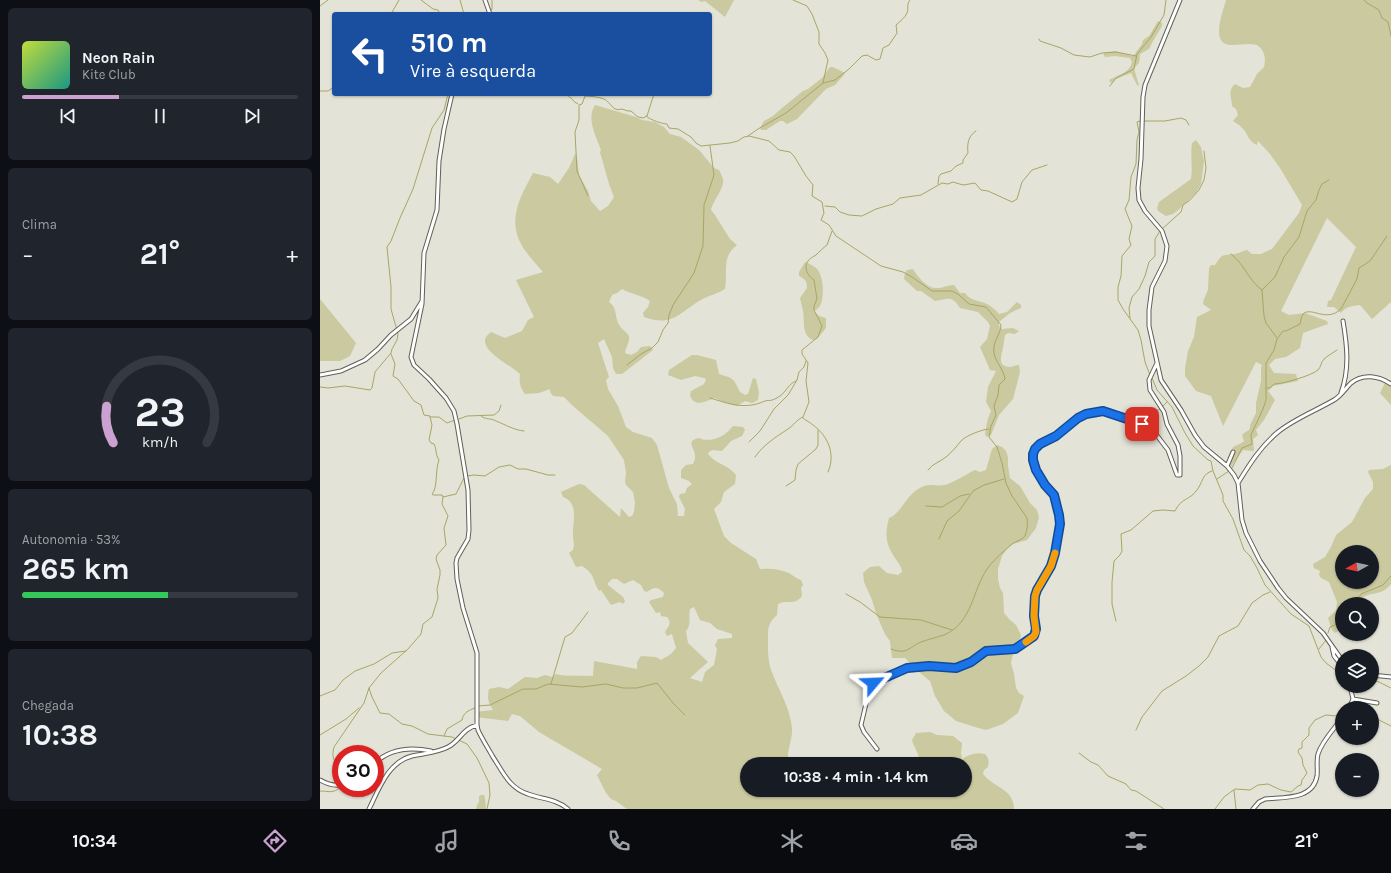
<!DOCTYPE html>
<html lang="pt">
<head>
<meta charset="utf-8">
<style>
	:root { --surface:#171b24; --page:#20242c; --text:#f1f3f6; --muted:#9ea1a6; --line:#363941; --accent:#cba1d1 }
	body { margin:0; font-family:Karla,sans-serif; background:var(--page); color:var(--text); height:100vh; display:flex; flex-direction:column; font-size:15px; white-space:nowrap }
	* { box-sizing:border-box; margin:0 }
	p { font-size:13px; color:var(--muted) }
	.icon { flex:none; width:22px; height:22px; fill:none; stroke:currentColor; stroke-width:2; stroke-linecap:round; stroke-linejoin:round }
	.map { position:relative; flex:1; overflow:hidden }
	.sheet { display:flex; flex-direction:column; gap:8px; padding:8px; background:#0d0f14; width:320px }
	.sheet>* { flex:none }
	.guide { position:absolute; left:12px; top:12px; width:380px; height:84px; border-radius:4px; box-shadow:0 1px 3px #0004; background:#1a4fa0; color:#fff; overflow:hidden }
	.needle { width:26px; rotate:262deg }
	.fabs { position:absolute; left:1015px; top:545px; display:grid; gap:8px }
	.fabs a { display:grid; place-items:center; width:44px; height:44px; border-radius:50%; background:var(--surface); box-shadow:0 1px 3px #0004; font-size:20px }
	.speed { position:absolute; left:12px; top:745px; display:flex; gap:8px; font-size:20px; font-weight:700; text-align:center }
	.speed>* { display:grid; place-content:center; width:52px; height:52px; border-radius:50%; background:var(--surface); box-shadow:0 1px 3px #0004; line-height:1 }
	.speed .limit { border:6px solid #d22; background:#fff; color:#111 }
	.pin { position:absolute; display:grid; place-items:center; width:34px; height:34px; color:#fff; margin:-17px; border-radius:8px; box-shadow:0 2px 6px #0006 }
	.me { position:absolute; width:44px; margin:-22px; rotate:64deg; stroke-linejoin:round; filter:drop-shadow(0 0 3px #0008) }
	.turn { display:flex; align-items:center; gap:14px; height:84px; padding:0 12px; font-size:18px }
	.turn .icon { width:52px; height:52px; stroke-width:2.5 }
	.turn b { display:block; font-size:28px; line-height:34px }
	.big { font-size:30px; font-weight:700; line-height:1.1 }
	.sheet .tile { flex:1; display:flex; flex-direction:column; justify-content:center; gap:6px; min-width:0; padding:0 14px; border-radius:6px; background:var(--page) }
	.sheet .dial { align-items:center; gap:0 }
	.dial svg { height:104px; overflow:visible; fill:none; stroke:var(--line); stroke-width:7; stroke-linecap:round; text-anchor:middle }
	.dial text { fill:var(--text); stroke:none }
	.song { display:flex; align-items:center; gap:12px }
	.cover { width:48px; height:48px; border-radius:6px; background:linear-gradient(135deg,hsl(70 70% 55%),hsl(170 70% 35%)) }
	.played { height:4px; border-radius:2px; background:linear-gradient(90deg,var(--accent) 35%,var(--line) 35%) }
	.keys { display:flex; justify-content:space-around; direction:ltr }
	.heat { display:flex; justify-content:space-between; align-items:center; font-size:22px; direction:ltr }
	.charge { height:6px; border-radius:3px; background:linear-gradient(90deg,#34c759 53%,var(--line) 0) }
	.trip { position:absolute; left:420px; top:757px; width:232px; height:40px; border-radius:20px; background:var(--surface); box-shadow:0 1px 3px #0004; font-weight:700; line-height:40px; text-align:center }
	.menu { display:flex; height:64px; justify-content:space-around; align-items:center; background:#090b0e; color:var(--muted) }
	.menu .icon { width:28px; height:28px }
	.menu .selected { color:var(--accent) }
	.menu b { font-size:18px; color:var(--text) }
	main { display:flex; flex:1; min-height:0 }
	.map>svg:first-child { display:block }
	.green { fill:#cac99f; fill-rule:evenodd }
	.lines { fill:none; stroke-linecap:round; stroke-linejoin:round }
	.stream { stroke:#a8a664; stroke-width:1 }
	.minor-casing { stroke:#606056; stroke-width:5 }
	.minor { stroke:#fff; stroke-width:3 }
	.route-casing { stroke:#114b97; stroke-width:10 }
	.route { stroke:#1a73e8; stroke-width:7 }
	.slow { stroke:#f59e0b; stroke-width:7 }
</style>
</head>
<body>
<main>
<section class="sheet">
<div class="tile">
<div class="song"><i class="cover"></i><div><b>Neon Rain</b><p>Kite Club</p></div></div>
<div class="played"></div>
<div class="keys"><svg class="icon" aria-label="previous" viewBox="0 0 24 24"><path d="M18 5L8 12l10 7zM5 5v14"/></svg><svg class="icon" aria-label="pause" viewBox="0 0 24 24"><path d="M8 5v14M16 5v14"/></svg><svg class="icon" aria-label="next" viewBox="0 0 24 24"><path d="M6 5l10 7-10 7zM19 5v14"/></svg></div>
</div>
<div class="tile"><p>Clima</p>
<div class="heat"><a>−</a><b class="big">21°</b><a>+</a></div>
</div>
<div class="tile dial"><svg viewBox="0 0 100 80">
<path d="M14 69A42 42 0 1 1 86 69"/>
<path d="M14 69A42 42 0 0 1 9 41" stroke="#cba1d1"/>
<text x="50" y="56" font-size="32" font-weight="700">23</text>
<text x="50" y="72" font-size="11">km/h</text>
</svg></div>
<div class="tile"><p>Autonomia · 53%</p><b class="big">265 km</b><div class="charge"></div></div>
<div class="tile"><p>Chegada</p><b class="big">10:38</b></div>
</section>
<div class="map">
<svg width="1071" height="809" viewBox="0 0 1071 809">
	<rect width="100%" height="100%" fill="#e3e3d8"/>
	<path class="green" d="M378,0H414L405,17L385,1L382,2Z
		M906,0H1071V302L1052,319L1040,305C1032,306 1026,306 1021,313L1014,307H1007L1008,301L1011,300L1036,247L1007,218L961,311L969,315L985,313L1007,321L1008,324L983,333L980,348L966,357L955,359L949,365L954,373L976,374L978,381L953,386L948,391L955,400L944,420L936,430L938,435L933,439L934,451L923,450L910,468L908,465C910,459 908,450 915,446C919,444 921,444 924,441L922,435L924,433L929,430L930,428V425L936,413V403L941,381V368L942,365L936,362L903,426L891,396L876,391L865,376V368L868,351L874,337L877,317L891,310L883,304L884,299L888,290L889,268L891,265H895C903,253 901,256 914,254C918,254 922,251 927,250L932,254H941L952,249L979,213L982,205L960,168L950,154L938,141L937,145C927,141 928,132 921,127C919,124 915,123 913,121L918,115L916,109L912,106C912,98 907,91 915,84L923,88L930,87L937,74L944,67C946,59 945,50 937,45C929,43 920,45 912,45C889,45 903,12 906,0Z
		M838,21L842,23V26L833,41L829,49L820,54L819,63L814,68L819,86L817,85L811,73L796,79L791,83L789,80C798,75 810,73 812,62L810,58L795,56L785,57L783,53L795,51L812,56L814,55L822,44L823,40L829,36Z
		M510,67H513L525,73L523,76L515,85L506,89L477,119L467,124L463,121H460L446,130H441L440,128L444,121L453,116L462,108L483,91L488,89L502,78Z
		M275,105L316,117L322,120L335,122L344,127L350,134L361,137L379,150L394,168L399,170C401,174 404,179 403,183C402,191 393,201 391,210L395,215L410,239L417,245C401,257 408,271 405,289C397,294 387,296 379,301C358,314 352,327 324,317L323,313L328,307L330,301C322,295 311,294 302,289L297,293L292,295L289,302C298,308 294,318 300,326C302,330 307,332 309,336C310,342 306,346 305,353L311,355L317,352L321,347L330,346L333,350L302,374H296L293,368L292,357L284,339L278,343L289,377L286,380L288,389L298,406L306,427L313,432L332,438L337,445L349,488L357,504L358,516H364L365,509L359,497L360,494L365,493L367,488L372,484L369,481L361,478V470L366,465L373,464C374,462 375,459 375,457C376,449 364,441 379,438C386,442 399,439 405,434C408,432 410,429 413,426L423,427L425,430L422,436L411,441L402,451L392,450L389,452L388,454C395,464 409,465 416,475L415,484L404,492L401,502L394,509L404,536L411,543L436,559L440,569C448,568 459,569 466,572C472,574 475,578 481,580L483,585L481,588L482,596C475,606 467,599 458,604L457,615C447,624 448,629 448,642C448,651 448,661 451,670C458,689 470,707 472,728C473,740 465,753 469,764H427V790H645V764H575C580,761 593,758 599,759C599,753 593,746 592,740L596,733L610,732L617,735L633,736L642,743L641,753L642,759C650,754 656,752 665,754C669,758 669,762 668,767L664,770L663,774C674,788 694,789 694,809H307L296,801L291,799L286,793L277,775L282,769L219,732L200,716L192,714L188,721L156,717V712L173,710C168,703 167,698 169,689L179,687L188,689L205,677L217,678L225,675L232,677L236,674C248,677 260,675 273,676C273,671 274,666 274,661L317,669V662L321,656L336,657L341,660L351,654L356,648L352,634L347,636L345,632C349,626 352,623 347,617L341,616L340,612L336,613L329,602L331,600L343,597L344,593C337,586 334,587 327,592L324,591L321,585L313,580L304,584L297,579H292L288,583V585L303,597L305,601L303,604L300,602L291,605L281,590L279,591C272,579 275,574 262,566L256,567L249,553L253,550C255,544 253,540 253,535C252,523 260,503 243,497L241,492L259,484L264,485L300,517L301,508L309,517L312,516L314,512L315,502L313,492L306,485L305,482L306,473L304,460L288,436L253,406L244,397L233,396L230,392V389L219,393L205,394C200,387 199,383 200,374C192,366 164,353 165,340C165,337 168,335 171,332L185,338L202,331L208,320L214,317L196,280L223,272C218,266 212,260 207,253C185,224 198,201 213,173L230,177L238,184L249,168L255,154L257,157L259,175L268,191L271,201L280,211L288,206L294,197L289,184L280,152L281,150C276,136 266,119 275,105ZM374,607L380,620L390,623L397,629L412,634V638L398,639L395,645L397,649L394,665L385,672L382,682L370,678L388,662L368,643L366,631C372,624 368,617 370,609Z
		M876,140L881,147L884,161L881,184L876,193L857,211L853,214L846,216L838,211L837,208L839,202L871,179C873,167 870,155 872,143Z
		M485,262C488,263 494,266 496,268C504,275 504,295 501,304C499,308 497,309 494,311L499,316L506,318V328L497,339L493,340C481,335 485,321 483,311C482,307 481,302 480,298L487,288C487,281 485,279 479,276V272Z
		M593,269C597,276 607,288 615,288C621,289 627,285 634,285L640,293H645C651,302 661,300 669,305C673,308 677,311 679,314L687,312L697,302L701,305V308L690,313L679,322V326L682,329L693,328L699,331L695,334L688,333L685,335C684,339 684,343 683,348C682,354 676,367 690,367C693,367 695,365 699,365L700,372L693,399L679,415L671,435L668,437L665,435C666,427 667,419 671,411L666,402L668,387L676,371L670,370L660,347L667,339L670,326L668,322L658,312L640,308C631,295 630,299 615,301L601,291H597L584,279L585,273L587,270Z
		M0,299L36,343L30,356L20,361H0Z
		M372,355H377L396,360L399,374C415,379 413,378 420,392L425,395L428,394L433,378L436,379L439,392L438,400L432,403L425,401L417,406L405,403L395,398C385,401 376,408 370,396L371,391L384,384L386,379L384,378L375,376L361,380L348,375L349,370Z
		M1066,381L1071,385V405L1060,393Z
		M677,445L682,447L686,451L688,457V466L690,478L700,486L710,503L717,510L719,517L716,528L707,540L693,544L687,549L682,556L678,569V579L680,588L683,593L684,613L690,620L696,625L701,635L699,646L693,654L691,663L694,674L696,688L699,693L704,696L698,713L683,724L666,730L655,727L636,721L624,711L615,696L610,681L599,672L585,658H572L570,641L565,634L557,616L552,600L544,582L543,573L550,567L559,566L567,573L578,575L582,572C582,566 578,563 575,558C565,543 565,534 569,518C581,514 586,495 600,488C610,482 614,487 624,485C632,484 646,474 655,470L660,472L666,470L672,449Z
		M1071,465V584C1060,599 1047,588 1037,604H1022V629L1015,633L1012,630L1008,618L1016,610L1017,602L1009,582L1001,578L999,575L1000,571L994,568L993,564L1005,557L1011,547L1016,535L1032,522L1045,498L1053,489V482L1048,472L1049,470L1063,469ZM1022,552H1052V582H1022Z
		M161,795H164L165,798L166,809H156L157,805L159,802V796Z"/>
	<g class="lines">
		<path class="stream" d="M101,0L113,9L118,10L120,14
			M140,0L144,14
			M473,0L487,6L492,14L499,32V44L505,53L508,60L503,83
			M1044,0L1047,3L1059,10L1062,18L1068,22L1071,36
			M0,6L8,0
			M71,14L79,0
			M168,14L172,9V0
			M719,39L720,41L741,48L754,55L770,57L782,53L796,52L816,56
			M790,86L796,78L814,69L817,54L831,37L844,15L846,0
			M0,91H8L14,87
			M246,94C251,97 253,102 258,104
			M326,116C330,120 343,124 347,124L349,128L358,129L371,137L376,143L381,146L410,143L418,141L424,137L429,136L449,141L459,150L470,152L474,156L486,176L493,185L492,196L502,202L504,213L501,220L509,225L516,236L561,266L583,272L592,277L612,291H632L638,294L649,304L666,307L681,325C681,334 672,342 674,353C675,361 684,370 685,379L679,385L678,395L674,406L676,415L671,426L669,437L677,447L682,463L686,483L692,496L707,518C708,523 707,531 705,536C702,540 696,541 692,544C685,550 676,558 670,565C653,586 654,617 630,632C622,637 611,638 601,642C588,648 587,655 571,649
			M327,116L334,94
			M820,121L817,122L819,132L817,140L816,164L811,177L809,200L805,209L812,226L809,239L811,245L802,256L801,276L798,287V300L803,309L818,330L821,340L825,362L830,375
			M824,121H845L861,118L866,120L869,125
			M428,136L438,129L466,113L503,83L515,80L529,69L542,56L547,55L556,60L560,59L563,48L569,45L577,33L576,25C580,21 585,18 587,13C589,8 586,5 590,0
			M618,184L619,176L621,174L631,171L636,166L643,163V160L648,153C647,144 648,136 656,131
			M268,196L257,171L255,132L259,120V105L262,104L265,96C270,96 279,97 284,99C292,103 292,112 302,109L308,111H311L318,117L324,118L326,116
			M505,206L515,207L520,212L529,215L542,216L556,209L573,204L580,198L601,195L622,183L628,184L633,182L643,185L655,183L661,190L668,191L692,202L697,199L702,182L712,170L727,165
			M842,229L861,212L863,205L870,200L879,190L884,180L886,168L884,151
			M911,254C926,266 928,280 942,290L944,316L946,323L957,338
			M942,290L955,277L964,257L979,237L987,211L996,200L999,190L1002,184L1009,180
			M810,318L809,308L812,297L819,289L825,276L829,262L835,256V239L840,231
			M71,354L75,364L73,376L78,379L94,401L101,405L104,415L110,416V417H119L127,423L135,420
			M307,365L321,354L332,348L338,342L343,330L348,323L349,315L353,305L374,273L383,246L384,205L394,175L390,146
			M832,378L837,390L852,407L865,433L873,446L888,460L891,461L893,471L903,495V501L913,519L924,550L930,556L937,568L945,585L971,614L989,626L1001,657L1006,663L1022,675
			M0,387L8,388L25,386L50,390L52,388L55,372L71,353L72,349L77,340L78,334L71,309V287L67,247L71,241L80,218L93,189L112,128L124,110L128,94
			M946,388H950L954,384C962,384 991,376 998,370C1001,367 1001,362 1004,359C1007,356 1013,353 1017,350
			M390,398C410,404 425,410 445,401C447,400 450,401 452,400C454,400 458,397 460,396C467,391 468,384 476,381
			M842,407L847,402
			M161,416C166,420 171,418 176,421C186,425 194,430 204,431
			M807,416C822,411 824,421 840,409
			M110,417L112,425L109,440L111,443L114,444C117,450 115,454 119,460C115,469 118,488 112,494L113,495H122L123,497L136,494L144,478
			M483,417L489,402L486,381L488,363L482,354V350L498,337L502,326L494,310V306L497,299L494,280C488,276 483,268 488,261C490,258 493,257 496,255C500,251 503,248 507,245L512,231
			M483,418C486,421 490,422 493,425C508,436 516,454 508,472
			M139,419L147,416L174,415L179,411L181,405
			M429,442L440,431L454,409L468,395L477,380L479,372L484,367L486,361
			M435,457C443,445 456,437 468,429C474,425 476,420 483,417
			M912,468L922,448L932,444L931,435L943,409L946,400V363L954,350L957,339L963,331H966L980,324C981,321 981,317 983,314C991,306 1006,323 1021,309L1037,279L1039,268L1050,261L1067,236
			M608,470C612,464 620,462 626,457C632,452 636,447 641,441C645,436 663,429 669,429
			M147,476L154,475L165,476L179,467L190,465L198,469H206L228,475H235
			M897,479L909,471
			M466,486L475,480L476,470L478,464L496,449L498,445V430
			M606,506L622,507L640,496L649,494
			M619,539L627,521L639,511L653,491L664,485L684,479
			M526,594L540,602L560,617L601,620L632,630
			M1033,604L1041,594L1063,585L1071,576
			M796,621L792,604V582L794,561L800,555L802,551L801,534L811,530L833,511L843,510L855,511C861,498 870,500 877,490C883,482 882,474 892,471
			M1008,633L1010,627L1022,622
			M999,649L1006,640
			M1052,680L1059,682L1071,688
			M231,684L245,637L252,633L268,612
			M49,688L52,697L60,713L69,714L82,724L92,726L108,734L132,737L147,744L157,758L169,783L170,795L167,809
			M0,696L15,690L23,680L35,671L54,664L72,653L86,651
			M158,706L170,705L203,689H216L228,684L262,687L286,684L303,688H317L337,683L353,703L365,715
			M1052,719L1059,720L1071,726
			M816,730L822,717L842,691L866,676L879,666L888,657L899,636L918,626L932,603L943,595L950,592
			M0,735L26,719L39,708
			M124,736L127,729L142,720C143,713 149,710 155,708
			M759,753L771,762L778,765L788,776L806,784L811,790L816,791L844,809
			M21,766C12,762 12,755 14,747L44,703L49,688L61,673L88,649L101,634L103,624L112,617L118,598L117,589L120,575V570L116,559L117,555L126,545L124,528L128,516L122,504L123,497
			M914,790L916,809
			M0,791C8,791 14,794 20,787L21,779
			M895,809L904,797L915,789L930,790L938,785L948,784L961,790L971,792L978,786L981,785L982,780L987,773L983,765L982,758L978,752L979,749L982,748V742L989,735V728L995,720L1006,715L1016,716L1020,713L1022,712"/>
		<defs>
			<path id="minor" d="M165,0L170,14
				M860,0L825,85L823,97L821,159L818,188L819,200L825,211L842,231L847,246L845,261L832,287L829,310V326L841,380L861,410L875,435L884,447L907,466L914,475L918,483L922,520L926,533L940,561L958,588L966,598L1003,633L1022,660
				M132,94L124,129L119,161L117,210L104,253L102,304L91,357L94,365L109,379L126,398L134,411L137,424L148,490L149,530L148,539L137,558L136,563L137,579L143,608L157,653V725L158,730C162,739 168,748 173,757C183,772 189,788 208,794C221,799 237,799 248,809
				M0,375L21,371L45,360L58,349L71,335L91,319L102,301
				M1021,393C1030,369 1027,345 1023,321
				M907,466L913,452
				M918,483C929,465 941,446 958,432C974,419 995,411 1014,400C1021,396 1025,389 1031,383C1043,373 1059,376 1071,384
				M1012,647L1014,656L1022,666
				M1052,675L1071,677
				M1033,699L1057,703
				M1029,708L1033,699L1030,686
				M557,749L544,732L541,725L549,691L553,683L587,668L609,666L636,668L644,666L665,651L695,649L708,641L716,632L714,616L715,596L717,590L731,566L735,553L740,525L739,515L734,495L720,478L713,460V454L717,446L736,435L758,418L765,415L783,411L822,424L832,429L848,450L857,475H860V456L858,445L847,424L844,412L830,390L829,380L837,363
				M55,763C70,749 91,747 111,751
				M0,780C7,784 13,786 21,785
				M49,809C59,789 68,762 92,756C104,753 117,753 128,747C140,741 142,729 157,725
				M933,809L939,802L945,799C964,797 993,800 997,776C998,768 996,761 998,754C1002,741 1014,729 1022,718"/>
		</defs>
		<use href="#minor" class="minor-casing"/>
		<use href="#minor" class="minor"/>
	</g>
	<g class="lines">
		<defs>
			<path id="route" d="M553,683L587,668L609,666L636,668L651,662L666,651L695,649L714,636L716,629L714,616L715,596L717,590L731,566L735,553L740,524L739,515L734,495L725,485L716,470L713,460V454L715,449L720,444L736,436L758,418L766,414L783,411L822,424"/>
		</defs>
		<use href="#route" class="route-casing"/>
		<use href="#route" class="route"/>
		<path class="slow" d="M706,642L714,636L716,632L714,616L715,596L717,590L731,566L735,553"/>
	</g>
</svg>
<div class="fabs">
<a><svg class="needle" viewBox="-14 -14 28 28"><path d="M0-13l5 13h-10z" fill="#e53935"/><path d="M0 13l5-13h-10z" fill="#9ea1a6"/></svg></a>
<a><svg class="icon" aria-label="search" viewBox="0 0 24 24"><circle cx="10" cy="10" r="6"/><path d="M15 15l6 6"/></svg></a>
<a><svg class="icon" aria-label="layers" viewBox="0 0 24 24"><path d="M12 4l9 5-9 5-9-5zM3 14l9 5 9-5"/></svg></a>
<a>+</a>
<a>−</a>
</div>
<div class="speed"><div class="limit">30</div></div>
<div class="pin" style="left:822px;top:424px;background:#d93025"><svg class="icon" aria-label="arrive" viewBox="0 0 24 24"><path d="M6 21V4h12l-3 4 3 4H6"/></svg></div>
<svg class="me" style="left:553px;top:683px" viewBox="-20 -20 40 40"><path d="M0-17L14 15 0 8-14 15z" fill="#1a73e8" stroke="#fff" stroke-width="4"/></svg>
<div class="trip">10:38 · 4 min · 1.4 km</div>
<div class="guide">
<div class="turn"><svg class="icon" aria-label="left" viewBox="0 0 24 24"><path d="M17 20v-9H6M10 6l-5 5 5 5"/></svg><div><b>510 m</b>Vire à esquerda</div></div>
</div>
</div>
</main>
<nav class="menu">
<b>10:34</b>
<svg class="icon selected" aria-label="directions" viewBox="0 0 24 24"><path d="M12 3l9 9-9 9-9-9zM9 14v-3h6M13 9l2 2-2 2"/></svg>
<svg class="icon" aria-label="music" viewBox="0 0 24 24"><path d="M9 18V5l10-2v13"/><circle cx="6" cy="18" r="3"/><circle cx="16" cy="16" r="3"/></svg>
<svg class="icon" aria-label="phone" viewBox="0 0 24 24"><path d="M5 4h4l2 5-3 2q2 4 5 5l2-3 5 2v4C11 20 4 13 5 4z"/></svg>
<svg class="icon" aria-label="climate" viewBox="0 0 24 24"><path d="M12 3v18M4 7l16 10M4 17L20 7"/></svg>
<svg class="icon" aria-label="car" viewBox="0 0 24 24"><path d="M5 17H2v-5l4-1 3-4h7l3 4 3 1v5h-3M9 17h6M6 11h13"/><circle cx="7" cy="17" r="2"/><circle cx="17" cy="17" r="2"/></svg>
<svg class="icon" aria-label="filters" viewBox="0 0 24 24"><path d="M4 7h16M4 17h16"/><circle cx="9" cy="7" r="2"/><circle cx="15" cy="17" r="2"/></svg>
<b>21°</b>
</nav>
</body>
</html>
